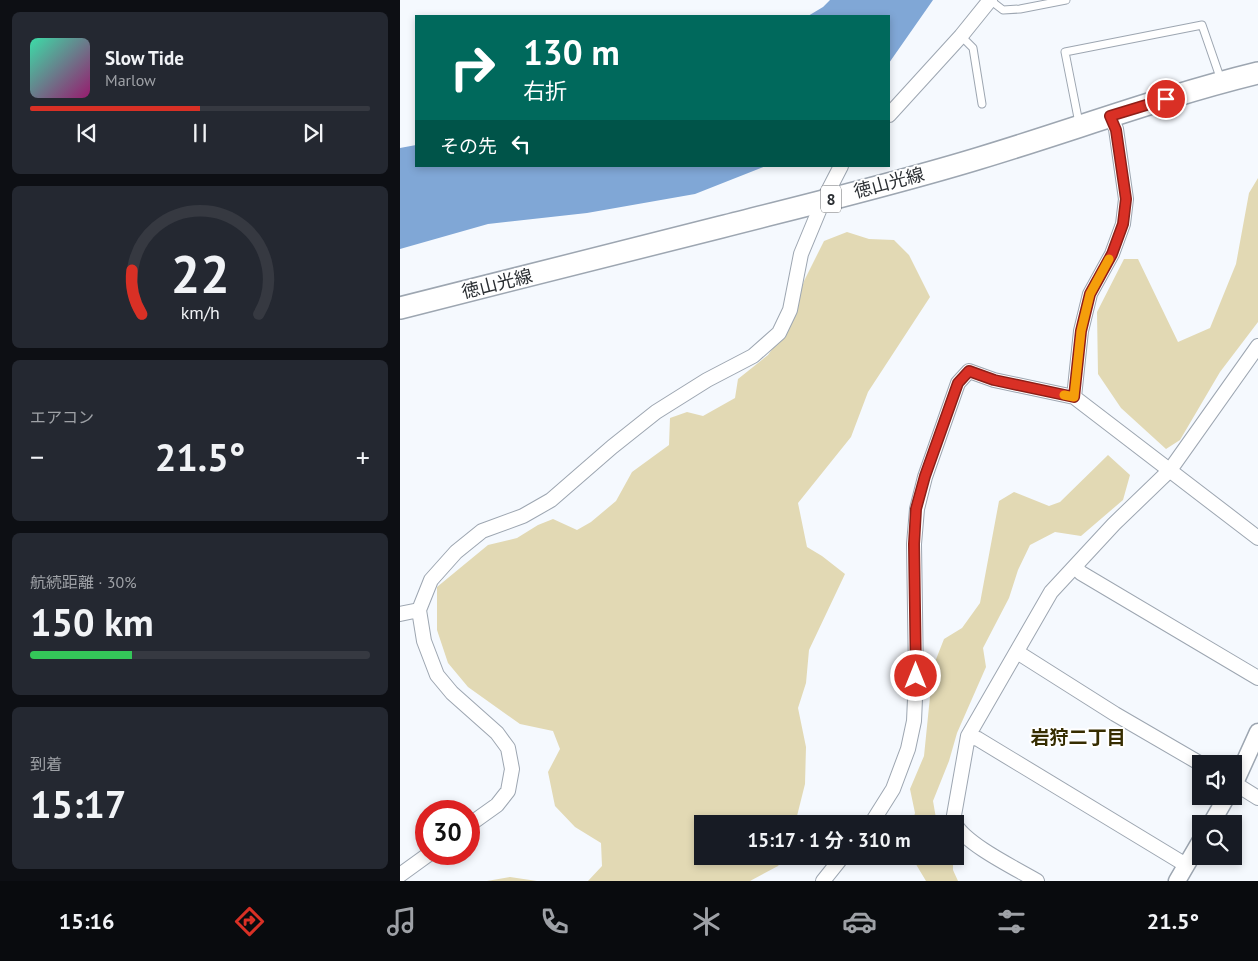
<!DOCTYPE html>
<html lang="ja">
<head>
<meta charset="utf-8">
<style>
	:root { --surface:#171b24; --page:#242831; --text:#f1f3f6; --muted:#9ea1a6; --line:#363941; --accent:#d93025 }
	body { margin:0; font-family:"PT Sans","Noto Sans JP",sans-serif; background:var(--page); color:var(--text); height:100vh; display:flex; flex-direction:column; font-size:19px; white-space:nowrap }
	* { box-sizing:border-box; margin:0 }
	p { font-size:16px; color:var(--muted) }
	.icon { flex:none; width:28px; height:28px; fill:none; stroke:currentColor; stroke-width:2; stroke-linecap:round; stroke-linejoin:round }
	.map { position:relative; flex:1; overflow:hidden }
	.side { display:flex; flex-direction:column; gap:12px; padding:12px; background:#0d0f14; width:400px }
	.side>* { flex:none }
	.guide { position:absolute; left:15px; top:15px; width:475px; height:152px; border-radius:0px; box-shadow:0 2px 8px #0003; background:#00695c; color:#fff; overflow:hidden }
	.buttons { position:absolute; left:792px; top:755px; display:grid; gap:10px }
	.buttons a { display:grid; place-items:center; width:50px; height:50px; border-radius:0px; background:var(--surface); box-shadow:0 2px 8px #0003; font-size:25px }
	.speed { position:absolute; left:15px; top:800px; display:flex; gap:10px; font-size:25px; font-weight:700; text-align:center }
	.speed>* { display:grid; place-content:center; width:65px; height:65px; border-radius:50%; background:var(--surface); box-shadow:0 2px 8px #0003; line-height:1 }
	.speed .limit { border:8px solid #d22; background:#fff; color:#111 }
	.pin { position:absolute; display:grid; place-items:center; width:42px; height:42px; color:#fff; margin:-21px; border:2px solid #fff; border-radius:50%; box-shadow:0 1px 5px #0007 }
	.me { position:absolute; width:55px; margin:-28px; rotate:0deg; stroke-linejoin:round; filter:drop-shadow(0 0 4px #0008) }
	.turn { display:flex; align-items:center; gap:18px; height:105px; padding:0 25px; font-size:22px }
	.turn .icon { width:65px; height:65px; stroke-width:2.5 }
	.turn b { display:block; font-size:35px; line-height:42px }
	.then { display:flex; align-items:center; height:48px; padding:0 25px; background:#0003; gap:10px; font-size:19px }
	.big { font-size:38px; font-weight:700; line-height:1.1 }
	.side .tile { flex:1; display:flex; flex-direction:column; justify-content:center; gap:8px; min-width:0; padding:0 18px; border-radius:8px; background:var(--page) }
	.side .dial { align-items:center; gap:0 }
	.dial svg { height:130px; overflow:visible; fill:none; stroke:var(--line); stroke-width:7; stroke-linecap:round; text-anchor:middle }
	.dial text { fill:var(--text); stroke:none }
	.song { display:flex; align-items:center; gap:15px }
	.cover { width:60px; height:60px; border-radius:8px; background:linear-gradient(135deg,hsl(160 70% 55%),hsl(320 70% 35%)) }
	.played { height:5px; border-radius:2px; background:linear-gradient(90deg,var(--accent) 50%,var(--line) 50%) }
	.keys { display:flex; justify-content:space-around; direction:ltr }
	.heat { display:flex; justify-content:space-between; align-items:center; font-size:28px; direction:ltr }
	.charge { height:8px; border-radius:4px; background:linear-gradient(90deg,#34c759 30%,var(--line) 0) }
	.trip { position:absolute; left:294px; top:815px; width:270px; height:50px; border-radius:0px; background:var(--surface); box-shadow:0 2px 8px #0003; font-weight:700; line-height:50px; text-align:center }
	.tabs { display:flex; height:80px; justify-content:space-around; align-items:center; background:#090b0e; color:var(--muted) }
	.tabs .icon { width:35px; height:35px }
	.tabs .selected { color:var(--accent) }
	.tabs b { font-size:22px; color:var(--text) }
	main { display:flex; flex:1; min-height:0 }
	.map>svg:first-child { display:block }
	.green { fill:#e2d9b4 }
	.water { fill:#80a7d6 }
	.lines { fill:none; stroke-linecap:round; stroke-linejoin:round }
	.service-casing { stroke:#9da6b1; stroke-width:9 }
	.minor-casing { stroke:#9da6b1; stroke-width:16 }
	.tertiary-casing { stroke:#9da6b1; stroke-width:19 }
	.primary-casing { stroke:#9da6b1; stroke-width:24 }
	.service { stroke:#fff; stroke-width:7 }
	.minor { stroke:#fff; stroke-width:14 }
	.tertiary { stroke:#fff; stroke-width:16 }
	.primary { stroke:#fff; stroke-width:21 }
	.route-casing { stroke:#8d1f18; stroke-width:12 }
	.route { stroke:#d93025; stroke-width:9 }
	.slow { stroke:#f59e0b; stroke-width:9 }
	.labels { text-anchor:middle; stroke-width:4; stroke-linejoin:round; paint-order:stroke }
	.shield { fill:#fff; stroke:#6b6d70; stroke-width:1 }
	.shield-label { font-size:16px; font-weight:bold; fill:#2b2f33 }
	.street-label { font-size:18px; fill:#2b2f33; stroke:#fff }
	.neighbourhood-label { font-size:19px; font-weight:bold; fill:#362d01; stroke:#fff }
</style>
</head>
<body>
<main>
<section class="side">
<div class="tile">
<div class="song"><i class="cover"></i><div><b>Slow Tide</b><p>Marlow</p></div></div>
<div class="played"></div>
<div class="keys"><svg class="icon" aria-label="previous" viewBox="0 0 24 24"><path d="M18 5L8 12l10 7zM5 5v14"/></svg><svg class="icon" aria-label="pause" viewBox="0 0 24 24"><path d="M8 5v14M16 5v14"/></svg><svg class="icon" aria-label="next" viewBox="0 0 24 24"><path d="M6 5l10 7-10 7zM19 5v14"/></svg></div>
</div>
<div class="tile dial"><svg viewBox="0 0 100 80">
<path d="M14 69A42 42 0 1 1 86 69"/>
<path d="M14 69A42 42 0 0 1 8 42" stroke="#d93025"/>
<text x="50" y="56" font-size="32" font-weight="700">22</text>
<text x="50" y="72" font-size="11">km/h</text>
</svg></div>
<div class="tile"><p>エアコン</p>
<div class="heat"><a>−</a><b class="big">21.5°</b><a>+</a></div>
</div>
<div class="tile"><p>航続距離 · 30%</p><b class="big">150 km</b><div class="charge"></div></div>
<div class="tile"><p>到着</p><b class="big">15:17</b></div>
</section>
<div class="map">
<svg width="858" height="881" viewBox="0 0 858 881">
	<rect width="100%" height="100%" fill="#f5f9fe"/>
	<path class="green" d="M858,178V322L820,372L780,440L766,449L721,408L698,374L697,312L724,259H738L778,342L810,328L836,264L849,193Z
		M447,232L469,239L494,240L509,255L530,297L468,392L451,437L398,503L407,547L422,556L445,574L409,650L406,683L398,708L406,747L405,784L396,820L398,824H302V856H386L378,866L350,881H188L202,866L201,843L175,827L155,806L148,772L160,749L153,731L120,724L68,687L48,663L37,630V587L88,545L117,538L138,525L153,519L177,530L191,522L216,501L232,472L269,445L270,418L287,412L303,416L335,398L338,379L368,355L391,323L404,281L424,241Z
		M708,455L730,475L723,500L681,536L655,532L630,545L618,570L609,598L583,648L586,667L557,733L549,761L533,801L537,824H512L515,813L510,789L524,756L533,667L544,639L562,628L580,603L599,501L614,492L649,506L660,502Z
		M511,856H553V870L558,881H526Z
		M110,877L137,881H87Z"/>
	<path class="water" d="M430,0H533L489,63V16H408L423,7Z
		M16,145V166H366L295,194L187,213L88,224L0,249V148Z"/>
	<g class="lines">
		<defs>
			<path id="service" d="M590,0L603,10L620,9L666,0
				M561,36L573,48L582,104
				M679,123L665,52L802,25L821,80"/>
			<path id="minor" d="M489,115L561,36L590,0
				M674,397L681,331L690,294L712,254L723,224L726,199L716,129L710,116
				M675,566L681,573L858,678
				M0,614L19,610
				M617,652L715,714L801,764
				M568,736L578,739L786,865
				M834,783L858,798
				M471,824L493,789L508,749L514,721L516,676L514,544L517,509L525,477L558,383L569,371L594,380L674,397L858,538
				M555,824L553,821L568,736L651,592L714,524L770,470L858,346
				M555,824C567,845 615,868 637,881
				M69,825L97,805L108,791L112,769L108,748L97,733L52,693L37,675L24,641L19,610L31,580L56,552L82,531L123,516L151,500L212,447L256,412L307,380L353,356L379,333L390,310L401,254L423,201L441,166
				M0,875L29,854
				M423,881L443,856"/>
			<path id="tertiary" d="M834,785L858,732
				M811,824L827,796
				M777,881L801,840"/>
			<path id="primary" d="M0,308C107,281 214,254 321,227C407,205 495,184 580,158C673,130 764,96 858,73"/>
		</defs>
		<use href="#service" class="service-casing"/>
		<use href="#minor" class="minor-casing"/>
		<use href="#tertiary" class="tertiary-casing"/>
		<use href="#primary" class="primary-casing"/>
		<use href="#service" class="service"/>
		<use href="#minor" class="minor"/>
		<use href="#tertiary" class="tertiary"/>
		<use href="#primary" class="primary"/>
	</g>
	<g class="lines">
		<defs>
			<path id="route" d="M516,676L514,544L516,509L525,476L558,383L569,371L594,380L674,397L681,331L690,294L712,254L723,224L726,199L716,130L710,116L766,99"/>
		</defs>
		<use href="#route" class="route-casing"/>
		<use href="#route" class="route"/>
		<path class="slow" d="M664,395L674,397L681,331L690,294L709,259"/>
	</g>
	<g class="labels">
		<rect class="shield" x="421" y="185.5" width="20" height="27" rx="4"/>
		<g class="shield-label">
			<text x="431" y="205">8</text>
		</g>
		<g class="street-label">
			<text transform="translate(489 183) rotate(-15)" y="6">徳山光線</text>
			<text transform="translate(97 284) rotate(-14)" y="6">徳山光線</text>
		</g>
		<g class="neighbourhood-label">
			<text x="678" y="744">岩狩二丁目</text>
		</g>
	</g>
</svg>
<div class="buttons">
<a><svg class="icon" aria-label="sound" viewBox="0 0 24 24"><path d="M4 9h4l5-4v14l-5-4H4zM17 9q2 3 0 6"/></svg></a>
<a><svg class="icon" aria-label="search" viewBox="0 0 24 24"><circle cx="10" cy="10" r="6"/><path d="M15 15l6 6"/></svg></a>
</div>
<div class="speed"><div class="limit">30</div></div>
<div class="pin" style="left:766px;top:99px;background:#d93025"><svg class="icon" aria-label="arrive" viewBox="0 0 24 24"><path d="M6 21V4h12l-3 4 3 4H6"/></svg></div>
<svg class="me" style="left:516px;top:676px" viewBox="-20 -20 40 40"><circle r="17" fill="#d93025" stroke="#fff" stroke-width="3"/><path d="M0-11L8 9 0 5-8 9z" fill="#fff"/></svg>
<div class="trip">15:17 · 1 分 · 310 m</div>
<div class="guide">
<div class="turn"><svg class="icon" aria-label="right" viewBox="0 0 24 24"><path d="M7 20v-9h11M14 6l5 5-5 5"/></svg><div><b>130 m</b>右折</div></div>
<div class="then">その先<svg class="icon" aria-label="left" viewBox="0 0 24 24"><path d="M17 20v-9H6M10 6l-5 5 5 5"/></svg></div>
</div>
</div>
</main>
<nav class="tabs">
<b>15:16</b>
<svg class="icon selected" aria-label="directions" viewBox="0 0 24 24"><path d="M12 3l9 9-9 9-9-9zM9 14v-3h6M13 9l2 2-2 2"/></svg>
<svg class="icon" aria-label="music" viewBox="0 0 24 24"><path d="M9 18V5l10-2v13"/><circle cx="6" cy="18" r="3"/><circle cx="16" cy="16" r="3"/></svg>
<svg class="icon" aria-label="phone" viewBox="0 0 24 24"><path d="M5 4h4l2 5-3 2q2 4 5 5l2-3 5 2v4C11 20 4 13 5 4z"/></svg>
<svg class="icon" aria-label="climate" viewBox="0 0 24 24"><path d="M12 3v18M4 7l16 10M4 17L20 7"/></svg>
<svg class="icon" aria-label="car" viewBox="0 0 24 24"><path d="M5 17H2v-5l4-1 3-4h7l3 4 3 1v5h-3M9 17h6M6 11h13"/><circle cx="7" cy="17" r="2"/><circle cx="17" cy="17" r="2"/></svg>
<svg class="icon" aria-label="filters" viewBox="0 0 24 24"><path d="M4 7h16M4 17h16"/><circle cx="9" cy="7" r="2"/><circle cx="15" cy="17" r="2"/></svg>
<b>21.5°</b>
</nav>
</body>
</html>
